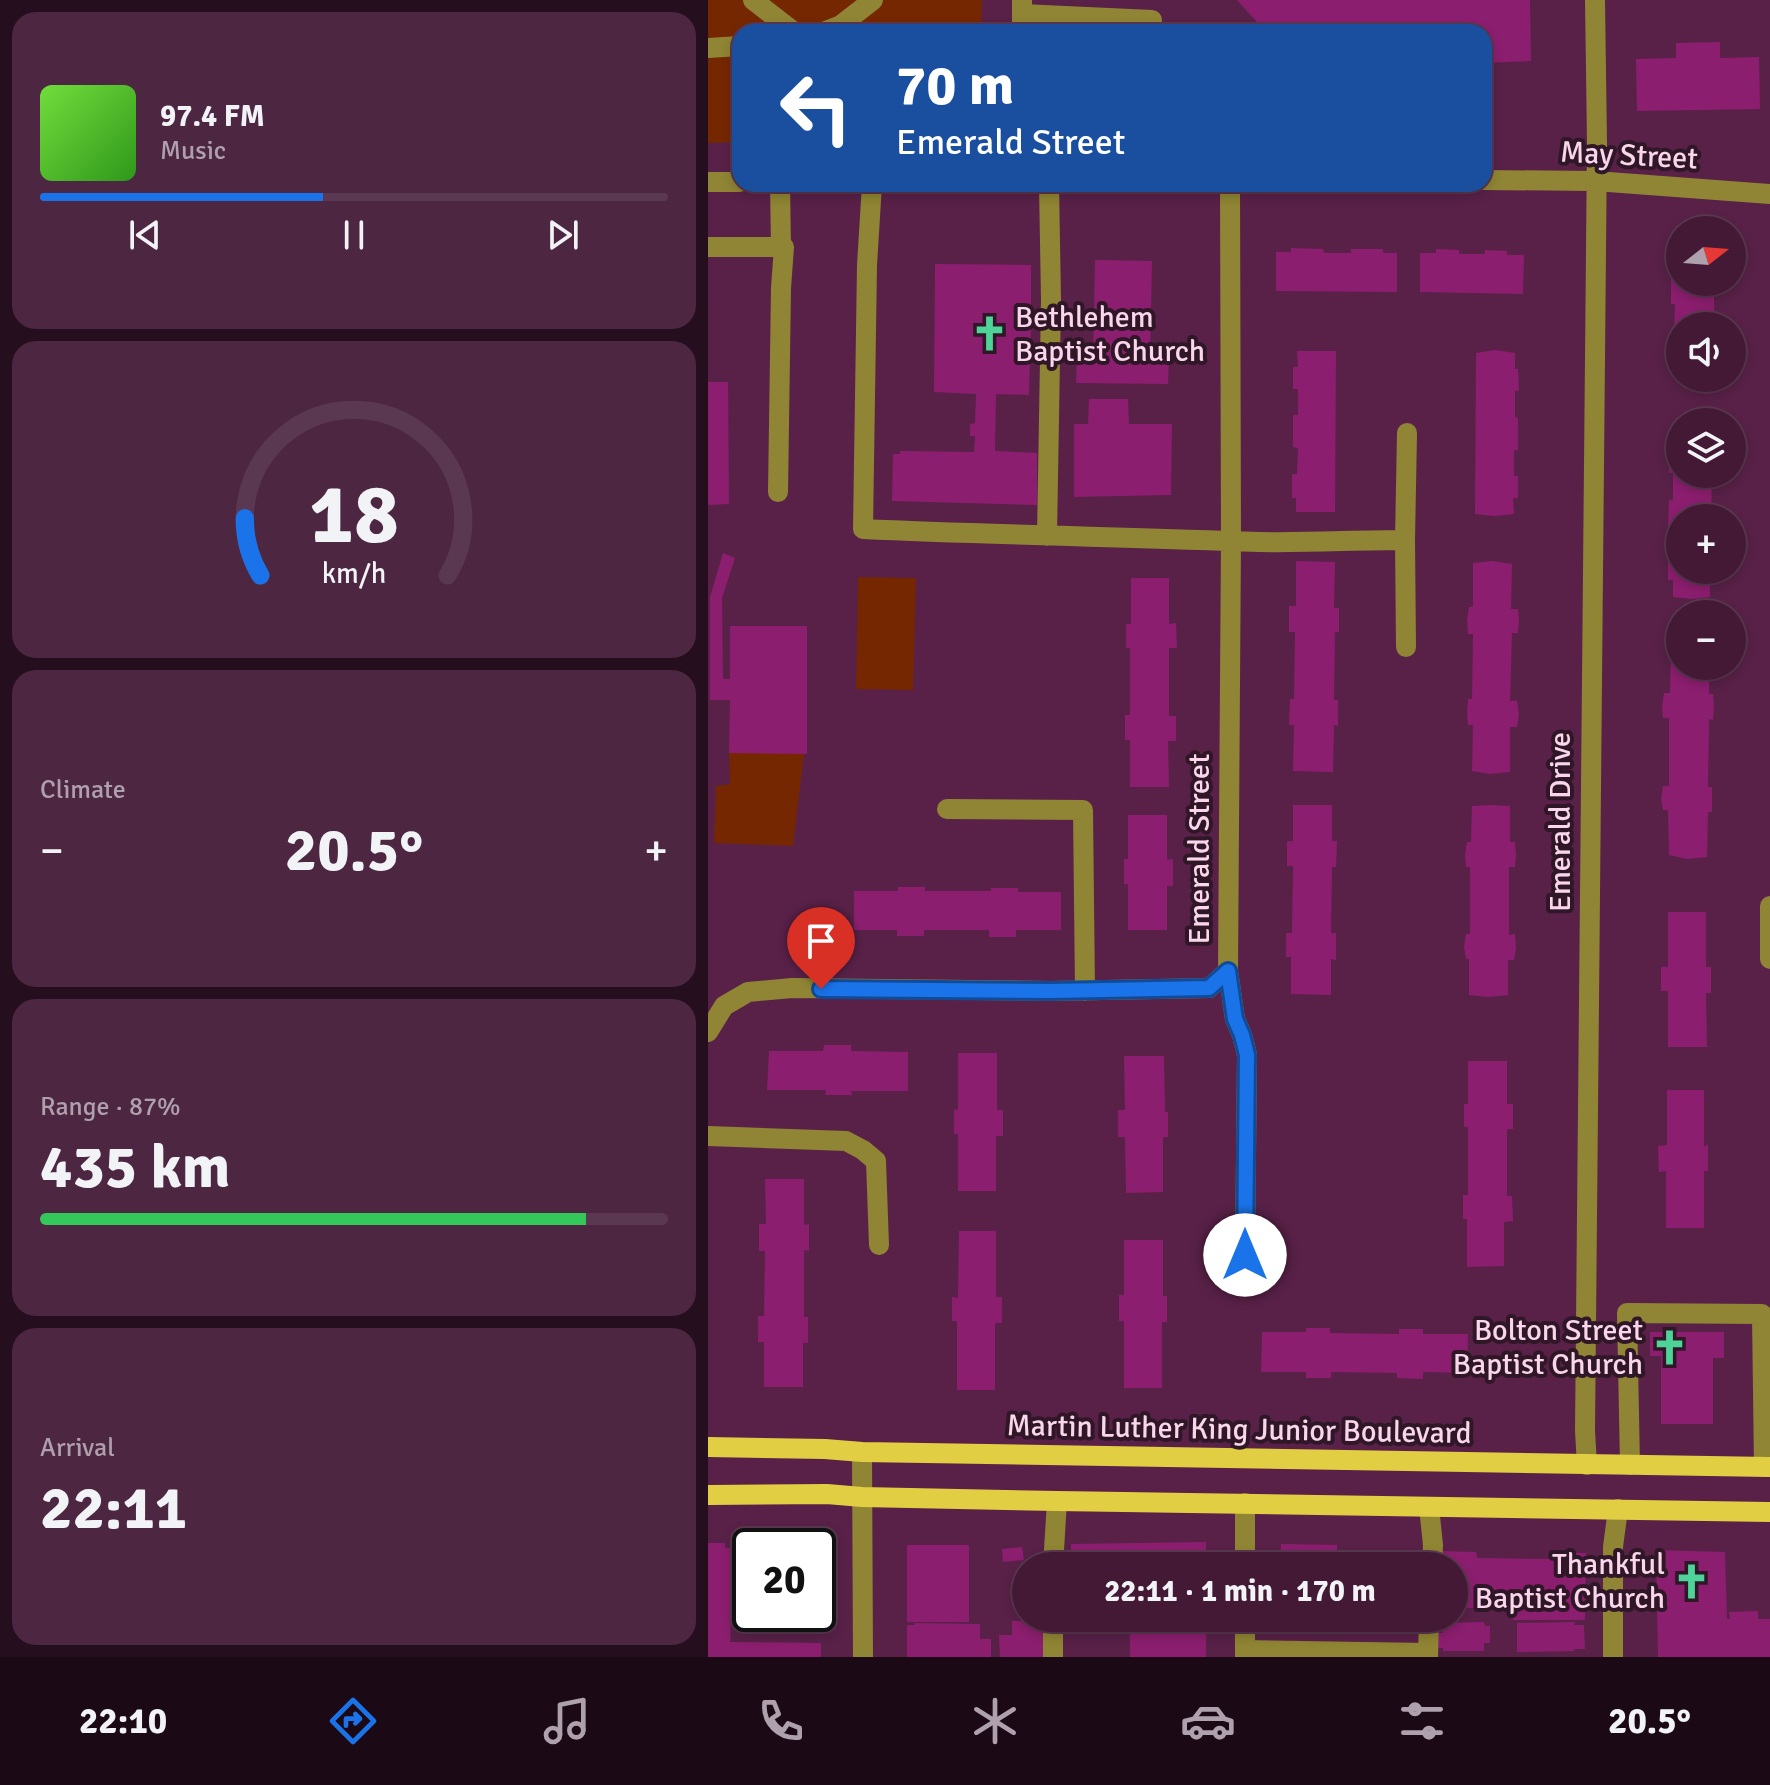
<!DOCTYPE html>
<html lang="en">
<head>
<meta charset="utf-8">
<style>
	:root { --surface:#431936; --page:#4d2642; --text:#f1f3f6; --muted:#afa0ad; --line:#5b3851; --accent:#1a73e8 }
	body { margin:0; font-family:Signika,sans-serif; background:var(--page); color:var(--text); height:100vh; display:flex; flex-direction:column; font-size:30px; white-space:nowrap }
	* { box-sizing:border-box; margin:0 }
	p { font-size:26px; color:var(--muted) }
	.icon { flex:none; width:44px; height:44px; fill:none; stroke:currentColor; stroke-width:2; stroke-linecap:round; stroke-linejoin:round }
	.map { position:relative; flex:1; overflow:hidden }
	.sheet { display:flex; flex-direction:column; gap:12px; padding:12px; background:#250e1e; width:708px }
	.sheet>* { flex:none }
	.top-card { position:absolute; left:24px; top:24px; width:760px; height:168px; border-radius:24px; box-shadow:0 4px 12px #0003,0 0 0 2px var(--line); background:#1a4fa0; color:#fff; overflow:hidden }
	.needle { width:52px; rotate:73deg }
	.buttons { position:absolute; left:958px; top:216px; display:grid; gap:16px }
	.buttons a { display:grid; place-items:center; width:80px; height:80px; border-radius:50%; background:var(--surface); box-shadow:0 4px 12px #0003,0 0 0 2px var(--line); font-size:40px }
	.speed { position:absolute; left:24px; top:1528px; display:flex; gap:16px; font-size:40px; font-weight:700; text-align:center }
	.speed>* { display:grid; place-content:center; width:104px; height:104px; border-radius:50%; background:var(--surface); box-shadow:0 4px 12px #0003,0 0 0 2px var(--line); line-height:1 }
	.speed .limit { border:4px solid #111; border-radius:12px; background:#fff; color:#111 }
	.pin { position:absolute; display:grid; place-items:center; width:68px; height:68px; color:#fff; margin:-82px -34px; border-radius:50% 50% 50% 0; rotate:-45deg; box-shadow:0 0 8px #0007 }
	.pin .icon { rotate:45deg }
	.me { position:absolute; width:88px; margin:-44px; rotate:0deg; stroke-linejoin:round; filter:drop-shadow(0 0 6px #0008) }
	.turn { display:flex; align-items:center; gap:28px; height:168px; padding:0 32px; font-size:36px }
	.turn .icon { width:104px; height:104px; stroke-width:2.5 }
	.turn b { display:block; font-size:56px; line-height:68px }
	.big { font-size:60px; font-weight:700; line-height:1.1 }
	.sheet .widget { flex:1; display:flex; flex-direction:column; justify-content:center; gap:12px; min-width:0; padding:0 28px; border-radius:24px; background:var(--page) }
	.sheet .dial { align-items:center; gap:0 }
	.dial svg { height:208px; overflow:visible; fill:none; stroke:var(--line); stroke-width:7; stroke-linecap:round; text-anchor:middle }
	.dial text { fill:var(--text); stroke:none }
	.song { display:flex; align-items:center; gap:24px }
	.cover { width:96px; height:96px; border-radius:12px; background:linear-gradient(135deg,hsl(100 70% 55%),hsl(110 70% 35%)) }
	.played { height:8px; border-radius:4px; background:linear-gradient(90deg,var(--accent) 45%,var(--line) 45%) }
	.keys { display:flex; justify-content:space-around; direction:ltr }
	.heat { display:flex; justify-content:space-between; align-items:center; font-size:44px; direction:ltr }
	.charge { height:12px; border-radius:6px; background:linear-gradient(90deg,#34c759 87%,var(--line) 0) }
	.trip { position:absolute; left:304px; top:1552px; width:456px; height:80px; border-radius:40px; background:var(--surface); box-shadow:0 4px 12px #0003,0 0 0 2px var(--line); font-weight:700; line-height:80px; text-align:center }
	.menu { display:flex; height:128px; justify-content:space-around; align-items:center; background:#1b0a16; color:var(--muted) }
	.menu .icon { width:56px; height:56px }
	.menu .current { color:var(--accent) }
	.menu b { font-size:36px; color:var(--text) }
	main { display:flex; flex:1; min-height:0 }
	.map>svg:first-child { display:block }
	.green { fill:#752701 }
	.building { fill:#8c1e6f }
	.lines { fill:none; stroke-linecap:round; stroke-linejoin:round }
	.minor { stroke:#908534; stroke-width:20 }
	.major { stroke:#e2ce43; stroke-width:20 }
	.route-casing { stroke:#114b97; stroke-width:20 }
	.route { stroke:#1a73e8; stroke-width:14 }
	.labels { text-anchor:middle; stroke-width:8; stroke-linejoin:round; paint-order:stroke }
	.street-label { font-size:30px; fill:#f9d6eb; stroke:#301727 }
	.poi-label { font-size:30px; fill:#f9d6eb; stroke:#301727; text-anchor:end }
</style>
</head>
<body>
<main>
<section class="sheet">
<div class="widget">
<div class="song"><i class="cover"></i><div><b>97.4 FM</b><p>Music</p></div></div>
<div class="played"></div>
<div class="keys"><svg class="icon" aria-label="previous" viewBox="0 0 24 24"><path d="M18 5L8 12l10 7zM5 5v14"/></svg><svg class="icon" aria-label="pause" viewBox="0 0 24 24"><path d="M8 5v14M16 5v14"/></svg><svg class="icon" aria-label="next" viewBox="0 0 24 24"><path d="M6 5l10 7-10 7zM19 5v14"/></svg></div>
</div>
<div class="widget dial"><svg viewBox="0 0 100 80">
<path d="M14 69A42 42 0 1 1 86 69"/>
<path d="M14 69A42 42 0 0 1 8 47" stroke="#1a73e8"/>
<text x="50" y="56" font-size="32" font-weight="700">18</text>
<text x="50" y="72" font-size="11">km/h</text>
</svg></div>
<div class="widget"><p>Climate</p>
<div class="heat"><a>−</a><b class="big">20.5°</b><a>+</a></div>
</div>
<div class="widget"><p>Range · 87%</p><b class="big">435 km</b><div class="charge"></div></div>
<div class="widget"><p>Arrival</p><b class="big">22:11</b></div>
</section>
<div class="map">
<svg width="1062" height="1657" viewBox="0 0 1062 1657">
	<rect width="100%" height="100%" fill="#592148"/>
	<path class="green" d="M0,0H274L273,32H32V142L0,143Z
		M150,577L208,578L205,690L148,689Z
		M21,753H96L85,846L6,843L8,786L22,784Z"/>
	<path class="building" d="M529,0H822L823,61L776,63V32H558Z
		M1012,42V58L1051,57L1052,109L929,111L928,59L968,58V43Z
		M583,248L615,249L616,253H643V249H675V253H689V292L568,291V252H583Z
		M728,249L751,250V254H777V250L799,251V255H816L815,294L712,292V253H728Z
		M968,257H972V282H1006V326H972V378H966L967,363L963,362V330H966L967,304H963V272H968Z
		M387,260L444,261L442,358L461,359L460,384L368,383L369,358L385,357Z
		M227,264L323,265V313H328V322H323L321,395L288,394L287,451L329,453V505L184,501L185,454H192V451L266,452L267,436H262V424L267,423L268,394L226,392Z
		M787,350L807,353V369H810L811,391H807V417L810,418V450H806V476H810V498H805L806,514L786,516L767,514L768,353Z
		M589,351H628L627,512H588V498H584V474H589L590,448L585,447V415H590V389H585V367H590Z
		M0,382H20L21,504L0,505Z
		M381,399H420L421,424H464L463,495L366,497V424H380Z
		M972,432V474H1004L1003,518H972V570H1002V597L983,599L965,597V580H960V559H965V532L960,531L961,500H965V473H961V451H966V433Z
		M15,553L27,558L14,598L15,679H22V626H99V754L21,753L22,700H2V597Z
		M588,561L627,562L626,608H631V632H627L626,700H630V726L626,725L625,772L585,771L586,725H581L582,699H586L587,632H581V606H588Z
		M784,561L804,564L803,609H810L811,621L810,633H804L802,701H809L811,714L809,727H802V772L782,774L764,771L765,725H760L759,713L760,699H764L765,634H760L759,620L761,607H765V563Z
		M423,578H461V624L468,623L469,648H461V716H468V741H460L461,787H422V740H417V715H422V648H418V624H423Z
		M963,648H972V666H1001V694H1005L1006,707L1005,720L1001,719L1000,787H1004V812H1000L999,857L979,859L961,855L960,810H955L953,799L955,786H961V718H955L954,707L956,693H962Z
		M585,805H624V841H629L628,867H624L623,933H628V960L623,959V995L583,994V957H578V933H584L585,866H579V841H585Z
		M782,805L802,806V842H807L808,855L807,867H801V935L807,934L808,948L806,960H800V995L780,997L761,995V959H758L756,947L758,934H762V867H758L757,855L759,842H763L764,806Z
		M420,815H459V860L465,859V886H459V930H420V884H416V859H420Z
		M190,887H217V891H283V888H310V892H353V930H308V937H281V930H216V936H189V930H146V891H190Z
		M960,912H998V967H1003V993H998L999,1047H960V991H953V967H960Z
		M116,1045H143V1051L200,1052V1091H143L144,1095H117L118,1090H59L61,1051H115Z
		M250,1053H289V1110H295V1136H288V1191H250V1134H246V1109L250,1110Z
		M416,1056H456L457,1112H460V1137H455V1192L418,1193L417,1137H410V1110H417Z
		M760,1061H799V1104H805V1129H799V1196H804L805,1221L796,1222V1266L759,1267V1219H755V1195H760V1127H756V1104H760Z
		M959,1090H996V1146L1000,1145V1171H996V1228H958V1171L951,1172L950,1146L959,1145Z
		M57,1179H96V1225L101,1224V1251L96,1250V1317H100V1343H95V1387H56V1342H50V1316H56L57,1251H51V1224H58Z
		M251,1231H288V1297H294V1323H287V1390H249V1321H244V1297L250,1298Z
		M416,1240H455V1296H459V1322H454V1388H416V1321H411V1295H416Z
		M598,1328H622V1333L691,1334V1329H715V1334H760L759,1373L715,1372V1379L689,1378V1373L623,1372V1378H598V1372H553L554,1332H598Z
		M942,1332H1016V1358H1005V1424H953V1356H942Z
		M498,1542V1566H363V1544Z
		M0,1543H17V1548H42V1614H112V1621H23L22,1642L113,1643V1657H0Z
		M573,1544L629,1545V1566H572Z
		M199,1545H261V1622H199Z
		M314,1547L316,1560L295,1562L294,1549Z
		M948,1550L1017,1552L1019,1619H1022L1021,1612L1050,1611V1619H1062V1657H950Z
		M734,1551L768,1552L769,1558L843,1559V1552L878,1553L877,1620H805V1608H746V1566H734Z
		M364,1618H426V1626H364Z
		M336,1620V1657H292L291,1635H304V1621Z
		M776,1622L777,1626H782V1643H776V1651H735V1648H729V1633H735V1623Z
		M867,1622L866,1625H876L877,1649H866V1651L809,1652V1623Z
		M206,1623L272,1624V1639H283V1657H199V1625H207Z
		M422,1633H498V1657H422Z"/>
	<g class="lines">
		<path class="minor" d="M45,0L86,32
			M314,14L444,20
			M115,32L133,25L165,0
			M314,32V0
			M0,48L32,46
			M776,180L887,181L1062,194
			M0,182H32
			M72,184L73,247
			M164,184L159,265L155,529C287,535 419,537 551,542C599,543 648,540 697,540L699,433
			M0,247H76L73,288L70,492
			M339,536L343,300L341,184
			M697,540L698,647
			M239,809L375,810L377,991
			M1062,959V906
			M520,971L527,1019L534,1035L539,1055L537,1255
			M0,1032L16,1006L40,992L84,988L343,991L501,988L520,971L523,539L522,184
			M0,1136L138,1141L155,1150L168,1161L171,1245
			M154,1452L155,1657
			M879,1465L877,1431L889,143L887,0
			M922,1465L919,1313L1054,1314L1056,1467
			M721,1507L725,1545L724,1566
			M345,1566L349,1501
			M537,1566V1503
			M537,1650L719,1653
			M345,1657V1618
			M537,1657V1618
			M720,1657L721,1618
			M905,1657V1547L910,1509"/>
		<path class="major" d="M0,1447L117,1449L154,1452L1062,1467
			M0,1495L119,1494L154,1497L349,1501L1062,1512"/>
	</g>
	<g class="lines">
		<defs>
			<path id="route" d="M113,989L343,991L501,988L520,971L527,1019L534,1035L539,1055L537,1255"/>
		</defs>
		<use href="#route" class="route-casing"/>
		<use href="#route" class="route"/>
	</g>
	<defs>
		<symbol id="church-bare" viewBox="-9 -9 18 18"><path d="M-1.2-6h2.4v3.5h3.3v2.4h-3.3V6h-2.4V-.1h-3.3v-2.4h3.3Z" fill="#4ed399" stroke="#301727" stroke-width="2.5" paint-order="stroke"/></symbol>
	</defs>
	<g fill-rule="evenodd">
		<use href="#church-bare" x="256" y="308" width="51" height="51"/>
		<use href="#church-bare" x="936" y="1322" width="51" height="51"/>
		<use href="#church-bare" x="958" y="1556" width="51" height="51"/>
	</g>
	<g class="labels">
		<g class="street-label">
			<text transform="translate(921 155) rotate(3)" y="10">May Street</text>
			<text transform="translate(852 822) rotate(-90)" y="10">Emerald Drive</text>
			<text transform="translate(491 849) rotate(-90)" y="10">Emerald Street</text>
			<text transform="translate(531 1429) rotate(1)" y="10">Martin Luther King Junior Boulevard</text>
		</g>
		<g class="poi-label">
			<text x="307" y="327" text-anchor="start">Bethlehem<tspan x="307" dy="34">Baptist Church</tspan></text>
			<text x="935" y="1340">Bolton Street<tspan x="935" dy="34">Baptist Church</tspan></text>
			<text x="957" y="1574">Thankful<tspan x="957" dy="34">Baptist Church</tspan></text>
		</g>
	</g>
</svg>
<div class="buttons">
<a><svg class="needle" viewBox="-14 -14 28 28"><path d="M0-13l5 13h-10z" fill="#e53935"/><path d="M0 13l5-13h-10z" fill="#afa0ad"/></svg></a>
<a><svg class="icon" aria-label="sound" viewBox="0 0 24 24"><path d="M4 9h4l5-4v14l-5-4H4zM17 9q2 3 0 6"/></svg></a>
<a><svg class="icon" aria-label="layers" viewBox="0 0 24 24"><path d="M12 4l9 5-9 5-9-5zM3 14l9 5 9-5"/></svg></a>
<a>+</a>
<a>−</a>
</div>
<div class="speed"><div class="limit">20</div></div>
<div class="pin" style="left:113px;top:989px;background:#d93025"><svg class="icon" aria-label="arrive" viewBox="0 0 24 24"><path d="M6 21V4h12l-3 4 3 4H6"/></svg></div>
<svg class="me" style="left:537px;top:1255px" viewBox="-20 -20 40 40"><circle r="19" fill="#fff"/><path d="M0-13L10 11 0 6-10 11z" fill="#1a73e8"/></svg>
<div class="trip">22:11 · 1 min · 170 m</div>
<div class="top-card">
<div class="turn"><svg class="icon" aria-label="left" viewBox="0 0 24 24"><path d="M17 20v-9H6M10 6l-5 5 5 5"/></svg><div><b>70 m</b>Emerald Street</div></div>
</div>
</div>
</main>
<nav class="menu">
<b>22:10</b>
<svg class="icon current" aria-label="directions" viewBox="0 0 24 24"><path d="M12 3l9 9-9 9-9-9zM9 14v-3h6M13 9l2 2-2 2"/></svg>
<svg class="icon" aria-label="music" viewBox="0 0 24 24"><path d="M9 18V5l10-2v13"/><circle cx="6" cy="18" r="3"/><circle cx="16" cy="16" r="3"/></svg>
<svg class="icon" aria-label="phone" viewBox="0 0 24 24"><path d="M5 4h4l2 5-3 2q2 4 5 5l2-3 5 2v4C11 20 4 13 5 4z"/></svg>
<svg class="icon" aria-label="climate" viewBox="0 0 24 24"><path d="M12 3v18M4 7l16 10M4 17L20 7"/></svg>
<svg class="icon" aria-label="car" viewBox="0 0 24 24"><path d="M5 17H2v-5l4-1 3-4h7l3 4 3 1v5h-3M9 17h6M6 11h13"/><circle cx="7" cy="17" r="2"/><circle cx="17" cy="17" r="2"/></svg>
<svg class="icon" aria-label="filters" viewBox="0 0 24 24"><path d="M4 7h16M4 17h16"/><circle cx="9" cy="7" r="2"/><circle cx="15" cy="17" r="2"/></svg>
<b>20.5°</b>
</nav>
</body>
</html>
